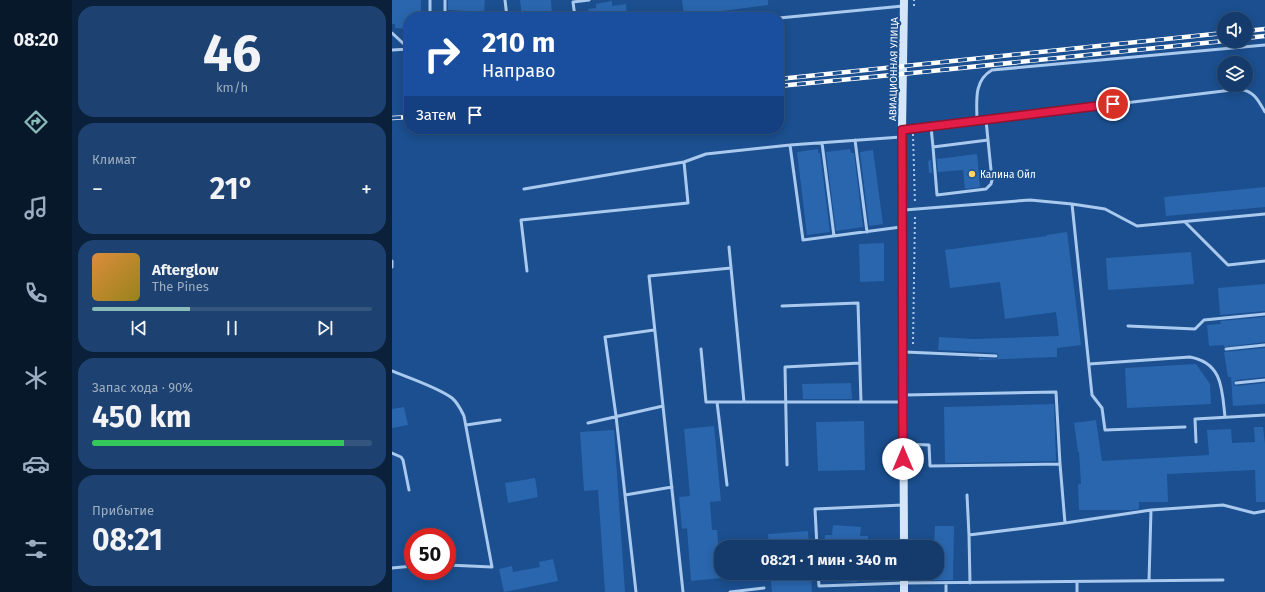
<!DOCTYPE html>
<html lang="ru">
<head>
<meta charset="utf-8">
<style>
	:root { --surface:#143b6b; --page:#1d4271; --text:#f1f3f6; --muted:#9dadc1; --line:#33557e; --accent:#8bbbb9 }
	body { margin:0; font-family:"Fira Sans",sans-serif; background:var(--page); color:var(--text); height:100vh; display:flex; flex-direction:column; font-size:15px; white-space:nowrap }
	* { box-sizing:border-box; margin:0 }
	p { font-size:13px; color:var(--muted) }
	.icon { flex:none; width:22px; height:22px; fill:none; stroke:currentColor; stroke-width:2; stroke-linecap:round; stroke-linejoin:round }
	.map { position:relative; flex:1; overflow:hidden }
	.sheet { display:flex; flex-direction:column; gap:6px; padding:6px; background:#0b203b; width:320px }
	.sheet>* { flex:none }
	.hud { position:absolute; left:12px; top:12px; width:380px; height:122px; border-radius:16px; box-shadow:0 2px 10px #0003,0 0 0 1px var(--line); background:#1a4fa0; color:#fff; overflow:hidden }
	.buttons { position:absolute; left:825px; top:12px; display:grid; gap:8px }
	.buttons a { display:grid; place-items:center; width:36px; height:36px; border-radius:50%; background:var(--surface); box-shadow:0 2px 10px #0003,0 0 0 1px var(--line); font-size:20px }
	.speed { position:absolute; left:12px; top:528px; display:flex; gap:8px; font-size:20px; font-weight:700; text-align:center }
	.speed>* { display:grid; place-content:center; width:52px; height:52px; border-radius:50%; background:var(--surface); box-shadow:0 2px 10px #0003,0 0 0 1px var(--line); line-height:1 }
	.speed .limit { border:6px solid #d22; background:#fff; color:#111 }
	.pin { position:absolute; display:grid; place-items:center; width:34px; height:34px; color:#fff; margin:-17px; border:2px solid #fff; border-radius:50%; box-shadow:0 1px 4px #0007 }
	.me { position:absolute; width:44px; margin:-22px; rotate:0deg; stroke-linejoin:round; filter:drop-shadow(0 0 3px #0008) }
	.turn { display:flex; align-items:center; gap:14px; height:84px; padding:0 12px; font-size:18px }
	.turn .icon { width:52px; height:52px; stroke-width:2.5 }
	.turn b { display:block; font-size:28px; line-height:34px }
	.then { display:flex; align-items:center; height:38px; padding:0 12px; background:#0003; gap:8px; font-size:15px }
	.big { font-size:30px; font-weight:700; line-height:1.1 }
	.sheet .card { flex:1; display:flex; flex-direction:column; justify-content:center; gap:6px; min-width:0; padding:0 14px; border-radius:16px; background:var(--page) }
	.sheet .dial { align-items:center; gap:0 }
	.dial b { font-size:52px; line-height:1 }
	.song { display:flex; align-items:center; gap:12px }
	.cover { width:48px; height:48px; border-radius:6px; background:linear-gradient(135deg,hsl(30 70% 55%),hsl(50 70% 35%)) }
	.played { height:4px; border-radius:2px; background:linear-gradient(90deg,var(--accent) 35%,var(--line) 35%) }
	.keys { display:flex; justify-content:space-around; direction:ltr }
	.heat { display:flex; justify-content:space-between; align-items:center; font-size:22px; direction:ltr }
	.charge { height:6px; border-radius:3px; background:linear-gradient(90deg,#34c759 90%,var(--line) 0) }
	.trip { position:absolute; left:322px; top:540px; width:230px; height:40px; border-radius:16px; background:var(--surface); box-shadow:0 2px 10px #0003,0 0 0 1px var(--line); font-weight:700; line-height:40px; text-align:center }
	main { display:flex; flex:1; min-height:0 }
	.tab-bar { display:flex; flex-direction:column; width:72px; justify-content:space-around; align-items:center; background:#08182b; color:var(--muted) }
	.tab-bar .icon { width:28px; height:28px }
	.tab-bar .selected { color:var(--accent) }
	.tab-bar b { font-size:18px; color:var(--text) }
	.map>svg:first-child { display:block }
	.building { fill:#2a66ad }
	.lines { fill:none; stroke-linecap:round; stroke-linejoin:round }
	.path { stroke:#a9c9ee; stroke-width:2; stroke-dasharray:2 3; stroke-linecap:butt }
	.lane { stroke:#a9c9ee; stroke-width:3 }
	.secondary { stroke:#d6e6fa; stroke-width:8 }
	.rail-casing { stroke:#fff; stroke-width:4.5 }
	.rail { stroke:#1b4f8f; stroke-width:3; stroke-dasharray:9; stroke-linecap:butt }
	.route-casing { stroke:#92132f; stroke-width:10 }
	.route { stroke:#e11d48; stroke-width:7 }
	.poi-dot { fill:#ffd166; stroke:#1b4f8f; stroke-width:1.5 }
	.labels { text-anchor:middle; stroke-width:4; stroke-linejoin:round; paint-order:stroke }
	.street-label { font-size:10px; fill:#fff; stroke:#1b4f8f }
	.poi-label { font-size:10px; fill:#fff; stroke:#1b4f8f; text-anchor:start }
</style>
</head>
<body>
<main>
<nav class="tab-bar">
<b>08:20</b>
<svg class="icon selected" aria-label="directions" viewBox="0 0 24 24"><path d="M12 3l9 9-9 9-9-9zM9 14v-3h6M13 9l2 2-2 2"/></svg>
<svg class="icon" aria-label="music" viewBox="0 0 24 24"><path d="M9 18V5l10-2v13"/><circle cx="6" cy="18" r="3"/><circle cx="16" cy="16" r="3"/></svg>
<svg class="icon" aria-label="phone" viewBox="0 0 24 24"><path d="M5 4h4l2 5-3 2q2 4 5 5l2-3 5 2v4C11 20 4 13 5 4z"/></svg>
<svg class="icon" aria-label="climate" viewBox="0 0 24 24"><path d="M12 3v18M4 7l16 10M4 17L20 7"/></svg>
<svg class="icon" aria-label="car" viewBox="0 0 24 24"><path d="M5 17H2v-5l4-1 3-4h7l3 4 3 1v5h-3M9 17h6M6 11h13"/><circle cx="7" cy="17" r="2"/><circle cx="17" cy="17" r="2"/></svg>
<svg class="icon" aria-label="filters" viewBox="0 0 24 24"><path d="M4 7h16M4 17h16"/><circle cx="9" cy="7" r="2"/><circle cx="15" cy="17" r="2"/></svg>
</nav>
<section class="sheet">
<div class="card dial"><b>46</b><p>km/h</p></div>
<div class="card"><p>Климат</p>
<div class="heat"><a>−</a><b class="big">21°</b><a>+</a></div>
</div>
<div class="card">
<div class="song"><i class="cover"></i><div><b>Afterglow</b><p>The Pines</p></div></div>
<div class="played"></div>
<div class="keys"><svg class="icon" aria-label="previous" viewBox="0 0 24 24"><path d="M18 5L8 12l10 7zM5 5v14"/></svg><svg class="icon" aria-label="pause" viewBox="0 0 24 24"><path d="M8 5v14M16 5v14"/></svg><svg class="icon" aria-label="next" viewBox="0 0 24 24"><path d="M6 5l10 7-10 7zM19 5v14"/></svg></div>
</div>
<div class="card"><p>Запас хода · 90%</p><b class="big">450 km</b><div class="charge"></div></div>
<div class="card"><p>Прибытие</p><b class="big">08:21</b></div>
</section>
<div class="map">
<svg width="873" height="592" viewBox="0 0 873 592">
	<rect width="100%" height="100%" fill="#1b4f8f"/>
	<path class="building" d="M0,0H29V16L17,17V29L3,28V24H0Z
		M56,0H93L92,12L56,10Z
		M128,0H159L160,17H130Z
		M290,0H376V5L292,16Z
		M220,1V6L234,4L235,17H197L196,9L204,8V4Z
		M426,149V153H428L438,232L415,235L405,152Z
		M458,149L459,153H462L471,227L444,231L434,152Z
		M481,150L491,224L477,226L468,152Z
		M585,154L588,187L573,189L571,170L546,172L545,159Z
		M539,160L540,173H537L536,161Z
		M873,187V207L774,216L772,197Z
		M675,232L689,345L665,348V357L587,360V358L605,359L607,355L604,353L546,350L547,337L582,339L667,336L664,312L613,319L608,282L558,288L553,250L655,236V235Z
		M492,243V281L468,282L467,244Z
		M799,252L802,284L716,290L714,258Z
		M873,284V311L828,315L826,288Z
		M873,317V342L832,347V345L817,346L815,325L829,324L828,321Z
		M873,348V377L844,380L841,383L842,385L844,386L873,383V404L841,406L839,377H836L832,352Z
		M804,364L818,384L819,404L735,408L733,368Z
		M459,383L460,399H411L410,384Z
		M662,404L664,461L553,463L552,407Z
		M12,407L16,425L0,428V409Z
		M704,420L710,461L817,455L815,430L839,429L840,443L863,442L862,427H871L873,444V502H864L863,470L775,474L776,502H747V509L741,510H687L686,484H689L687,452H686L682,423Z
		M472,421L473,470L426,471L424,422Z
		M322,426L329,501L318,502L320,530H325L329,578L299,581L295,528L290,529L287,497L298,496L292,429Z
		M222,430L233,592H213L206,490L192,491L188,432Z
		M143,478L146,497L116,503L113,483Z
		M441,525L469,527L468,536H476V547H432L433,535H440Z
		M543,526H562L561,580H542V573H545V547H542Z
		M416,531L417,547H377L376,534Z
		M161,559L166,581L112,592L107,569L120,566L121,572L148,567L147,562Z
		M378,573H419L420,592H380Z
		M433,573H465V582L433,580Z"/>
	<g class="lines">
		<path class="path" d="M522,6V0
			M521,134L523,204
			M521,344L523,214"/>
		<path class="lane" d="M113,0L115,17
			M38,17V0
			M53,17V0
			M183,17L181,2L197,0
			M387,18L511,6
			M0,33L13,45V49
			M0,50L17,49
			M585,121C585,102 581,81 600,70L873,45
			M539,127L541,147L596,140L594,120
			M510,130L848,89C863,92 866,100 873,112
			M463,140L475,232
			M430,143L442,236
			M398,145L411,240L509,227
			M541,147L545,195L594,189L599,184L600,180L596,140
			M132,189L292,162
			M680,204L713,209L745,226L873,214
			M512,210L638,200L680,204L700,395L710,408L713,430L793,427
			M793,222L836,265L873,261
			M337,247L352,402
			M0,261V267
			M135,271L129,220L296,203L292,162L314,154L398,145L509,137
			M390,306L466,303L469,402
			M736,326L803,329L812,320L873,314
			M309,349L314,402H511
			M834,349L873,345
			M513,352L604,356
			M697,364L798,357C831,363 830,390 833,417
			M0,371C17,378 45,387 60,398C66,403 69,410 72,416L100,567L55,565
			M844,383L873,380
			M513,395L664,392L668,464
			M325,402L335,485
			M196,423L271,406
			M74,425L108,420
			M804,442L803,419L873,415
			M513,444L537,445L538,466L668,464L673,523
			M0,453L9,457L11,460L17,490
			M395,465L393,367L468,363
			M233,495L280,487
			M575,495L577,535L578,583
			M577,535L673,523L759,510L831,505L862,513L873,511
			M425,547L423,509L511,505
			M0,568L21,566
			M426,573L427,586L512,583L831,580
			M757,581L759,510
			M685,582V592
			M554,583V592
			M244,592L224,416L213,337L262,330
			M291,592L257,276L339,268
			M338,592L372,588"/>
		<path class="secondary" d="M512,547L510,130L512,0
			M512,573V592"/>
		<defs>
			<path id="rail" d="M854,31L873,29
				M854,38L873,36
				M387,79L832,33
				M387,86L520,73L832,41
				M0,118L17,117"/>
		</defs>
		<use href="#rail" class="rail-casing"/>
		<use href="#rail" class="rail"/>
	</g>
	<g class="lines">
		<defs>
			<path id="route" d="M511,459L510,130L721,104"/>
		</defs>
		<use href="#route" class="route-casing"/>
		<use href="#route" class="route"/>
	</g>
	<circle class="poi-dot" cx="580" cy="174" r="4"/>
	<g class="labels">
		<g class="street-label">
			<text transform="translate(501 69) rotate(-89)" y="4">АВИАЦИОННАЯ УЛИЦА</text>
		</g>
		<g class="poi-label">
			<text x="588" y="178">Калина Ойл</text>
		</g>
	</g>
</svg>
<div class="buttons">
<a><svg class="icon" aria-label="sound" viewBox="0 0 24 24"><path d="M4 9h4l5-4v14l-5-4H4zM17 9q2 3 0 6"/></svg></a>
<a><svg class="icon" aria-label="layers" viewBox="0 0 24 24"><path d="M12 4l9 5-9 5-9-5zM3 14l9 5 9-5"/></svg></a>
</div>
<div class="speed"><div class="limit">50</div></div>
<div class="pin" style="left:721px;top:104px;background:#d93025"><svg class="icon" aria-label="arrive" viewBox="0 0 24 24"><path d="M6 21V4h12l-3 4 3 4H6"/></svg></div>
<svg class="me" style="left:511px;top:459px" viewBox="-20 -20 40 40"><circle r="19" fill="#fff"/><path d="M0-13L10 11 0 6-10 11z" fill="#e11d48"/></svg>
<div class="trip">08:21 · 1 мин · 340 m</div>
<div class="hud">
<div class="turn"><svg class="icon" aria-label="right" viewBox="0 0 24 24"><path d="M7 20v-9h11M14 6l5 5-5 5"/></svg><div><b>210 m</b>Направо</div></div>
<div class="then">Затем<svg class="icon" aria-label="arrive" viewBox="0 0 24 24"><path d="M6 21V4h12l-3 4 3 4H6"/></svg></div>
</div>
</div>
</main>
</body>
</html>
